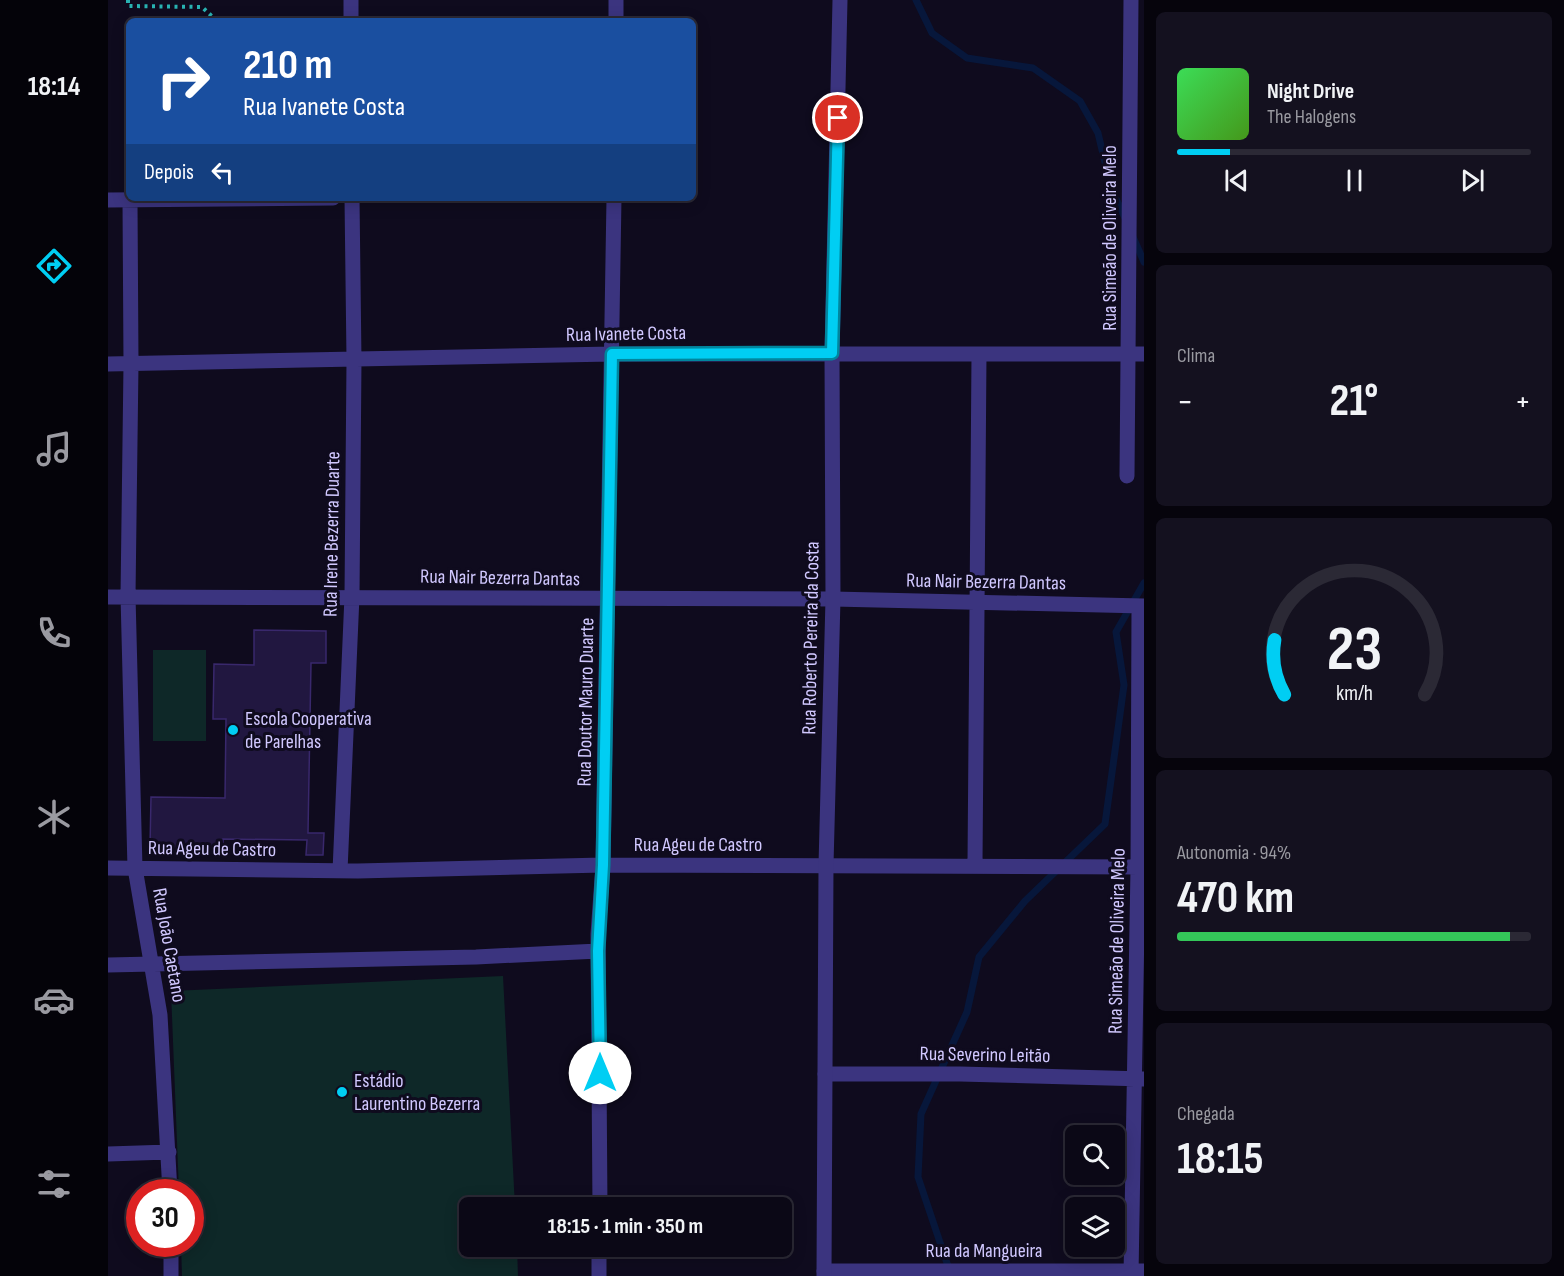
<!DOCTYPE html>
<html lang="pt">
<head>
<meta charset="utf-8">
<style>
	:root { --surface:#0b0816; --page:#14111f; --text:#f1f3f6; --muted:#9a9aa1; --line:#2b2935; --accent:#00cef3 }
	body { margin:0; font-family:"Sofia Sans Condensed",sans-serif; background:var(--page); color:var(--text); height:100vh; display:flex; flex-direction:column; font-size:22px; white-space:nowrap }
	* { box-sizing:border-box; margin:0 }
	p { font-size:20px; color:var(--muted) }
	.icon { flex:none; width:33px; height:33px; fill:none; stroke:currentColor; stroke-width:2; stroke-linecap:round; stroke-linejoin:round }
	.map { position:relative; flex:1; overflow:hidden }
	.drawer { display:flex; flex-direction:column; gap:12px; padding:12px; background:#06040c; width:420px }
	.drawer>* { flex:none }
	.guide { position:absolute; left:18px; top:18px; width:570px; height:183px; border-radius:9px; box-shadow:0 3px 15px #0003,0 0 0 2px var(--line); background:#1a4fa0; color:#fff; overflow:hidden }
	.buttons { position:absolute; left:957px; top:1125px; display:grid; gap:12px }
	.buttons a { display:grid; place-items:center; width:60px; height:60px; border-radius:9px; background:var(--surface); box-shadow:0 3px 15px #0003,0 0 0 2px var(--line); font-size:30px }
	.speed { position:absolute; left:18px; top:1179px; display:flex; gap:12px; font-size:30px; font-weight:700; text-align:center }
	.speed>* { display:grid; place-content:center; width:78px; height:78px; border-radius:50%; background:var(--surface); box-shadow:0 3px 15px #0003,0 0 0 2px var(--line); line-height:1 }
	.speed .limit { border:9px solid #d22; background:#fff; color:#111 }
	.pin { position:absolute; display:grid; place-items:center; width:51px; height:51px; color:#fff; margin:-26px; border:3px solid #fff; border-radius:50%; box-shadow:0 2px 6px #0007 }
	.me { position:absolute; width:66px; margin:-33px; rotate:0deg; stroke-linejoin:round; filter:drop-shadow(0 0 4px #0008) }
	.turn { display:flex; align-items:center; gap:21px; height:126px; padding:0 18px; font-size:27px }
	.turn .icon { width:78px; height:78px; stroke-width:2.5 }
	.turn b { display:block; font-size:42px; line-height:51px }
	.then { display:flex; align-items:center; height:57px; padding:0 18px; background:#0003; gap:12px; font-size:22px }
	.big { font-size:45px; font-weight:700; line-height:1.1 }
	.drawer .tile { flex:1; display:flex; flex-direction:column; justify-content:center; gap:9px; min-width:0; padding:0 21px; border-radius:9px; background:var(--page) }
	.drawer .dial { align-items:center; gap:0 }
	.dial svg { height:156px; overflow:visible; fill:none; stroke:var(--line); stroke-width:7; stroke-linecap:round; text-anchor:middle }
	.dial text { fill:var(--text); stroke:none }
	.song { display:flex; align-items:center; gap:18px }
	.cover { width:72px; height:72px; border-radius:9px; background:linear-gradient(135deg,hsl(130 70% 55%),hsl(100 70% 35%)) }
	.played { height:6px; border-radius:3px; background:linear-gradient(90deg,var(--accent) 15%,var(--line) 15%) }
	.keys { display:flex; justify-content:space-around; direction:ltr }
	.heat { display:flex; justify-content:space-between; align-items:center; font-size:33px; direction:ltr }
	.charge { height:9px; border-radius:4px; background:linear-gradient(90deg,#34c759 94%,var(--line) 0) }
	.trip { position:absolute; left:351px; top:1197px; width:333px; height:60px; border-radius:9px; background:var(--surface); box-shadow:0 3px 15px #0003,0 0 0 2px var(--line); font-weight:700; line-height:60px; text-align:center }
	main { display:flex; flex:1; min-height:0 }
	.tab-bar { display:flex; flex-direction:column; width:108px; justify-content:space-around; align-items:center; background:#040309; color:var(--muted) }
	.tab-bar .icon { width:42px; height:42px }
	.tab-bar .current { color:var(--accent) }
	.tab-bar b { font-size:27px; color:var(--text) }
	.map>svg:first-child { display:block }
	.green { fill:#0e2828 }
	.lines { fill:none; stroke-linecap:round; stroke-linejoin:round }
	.stream { stroke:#07173b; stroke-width:7 }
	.building { fill:#211740; stroke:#39286c; stroke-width:1.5 }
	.path { stroke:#29b3b2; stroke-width:4; stroke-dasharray:3 4.5; stroke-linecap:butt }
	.minor { stroke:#3b347f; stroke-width:15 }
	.tertiary { stroke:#3b347f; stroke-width:15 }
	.route-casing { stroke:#00869e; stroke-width:15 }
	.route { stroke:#00cef3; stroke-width:10 }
	.poi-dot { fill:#00cef3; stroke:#0f0b1e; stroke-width:2 }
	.labels { text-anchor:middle; stroke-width:6; stroke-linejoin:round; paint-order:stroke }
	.street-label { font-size:20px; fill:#d1c8ff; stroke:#0f0b1e }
	.poi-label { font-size:20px; fill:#d1c8ff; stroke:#0f0b1e; text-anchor:start }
</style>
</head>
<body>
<main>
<nav class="tab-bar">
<b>18:14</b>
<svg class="icon current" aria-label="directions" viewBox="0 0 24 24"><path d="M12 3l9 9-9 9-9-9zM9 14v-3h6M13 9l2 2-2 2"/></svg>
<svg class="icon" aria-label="music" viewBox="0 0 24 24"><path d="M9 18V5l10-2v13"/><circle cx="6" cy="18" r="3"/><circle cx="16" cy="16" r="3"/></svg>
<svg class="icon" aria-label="phone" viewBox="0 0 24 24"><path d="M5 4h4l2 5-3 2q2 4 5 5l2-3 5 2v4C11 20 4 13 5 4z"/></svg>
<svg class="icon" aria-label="climate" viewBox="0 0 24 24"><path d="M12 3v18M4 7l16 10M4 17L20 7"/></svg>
<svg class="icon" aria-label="car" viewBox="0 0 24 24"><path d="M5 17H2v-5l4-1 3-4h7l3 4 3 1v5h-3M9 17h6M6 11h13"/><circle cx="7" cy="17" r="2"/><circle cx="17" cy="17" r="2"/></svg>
<svg class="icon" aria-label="filters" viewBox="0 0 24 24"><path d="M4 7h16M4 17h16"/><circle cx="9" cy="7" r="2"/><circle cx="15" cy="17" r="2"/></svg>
</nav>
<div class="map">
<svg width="1036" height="1276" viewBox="0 0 1036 1276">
	<rect width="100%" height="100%" fill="#0f0b1e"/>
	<path class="green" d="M45,650H98V741H45Z
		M395,976L407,1207L362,1208V1246L409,1247L410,1276H74L73,1244H82V1192H71L63,991Z"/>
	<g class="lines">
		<path class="stream" d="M808,0L824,33L859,58L925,68L972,101L990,133L1003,188L1017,218
			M1025,237L1036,262
			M842,1272L810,1177L813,1114L859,1012L871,957L917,901L997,824L1016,685L1008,632L1036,583"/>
	</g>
	<path class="building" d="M146,630L218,631V663H203L200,833H216L215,855H198L199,840L115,839V848L42,847L43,797L117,798L118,719H105L106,664L146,665Z"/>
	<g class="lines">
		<path class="path" d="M20,0V6L94,7L109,21"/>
		<path class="minor" d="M243,0V21
			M508,21V0
			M0,200L225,198
			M22,201L23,364L20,596L27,868L52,1015L62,1192
			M0,364L504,354H1036
			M1019,476L1023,0
			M0,597L725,599L1036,606
			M867,864L871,355
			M0,868L250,871L495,865L1036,867
			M232,871L244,596L246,360L244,198
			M0,965L368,957L490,951
			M717,1074H852L1036,1079
			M0,1154L61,1152
			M492,1208L490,934L495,865L506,198
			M716,1271H1036
			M63,1276V1244
			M491,1276V1246
			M1023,1276L1030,867L1031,606"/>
		<path class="tertiary" d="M716,1276L718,865L725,599L724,353L732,0"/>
	</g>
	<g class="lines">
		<defs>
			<path id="route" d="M492,1073L490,951L495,865L504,354L724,353L730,118"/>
		</defs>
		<use href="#route" class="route-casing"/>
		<use href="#route" class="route"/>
	</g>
	<g class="poi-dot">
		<circle cx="125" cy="730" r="6"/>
		<circle cx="234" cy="1092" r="6"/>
	</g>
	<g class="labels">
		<g class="street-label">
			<text transform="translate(1001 238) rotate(-90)" y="7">Rua Simeão de Oliveira Melo</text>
			<text transform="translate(518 333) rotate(-1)" y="7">Rua Ivanete Costa</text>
			<text transform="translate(223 534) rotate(-89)" y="7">Rua Irene Bezerra Duarte</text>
			<text transform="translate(392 577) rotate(1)" y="7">Rua Nair Bezerra Dantas</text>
			<text transform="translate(878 581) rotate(1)" y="7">Rua Nair Bezerra Dantas</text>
			<text transform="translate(702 638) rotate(-89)" y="7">Rua Roberto Pereira da Costa</text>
			<text transform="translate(477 702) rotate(-89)" y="7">Rua Doutor Mauro Duarte</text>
			<text x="590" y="851">Rua Ageu de Castro</text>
			<text transform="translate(104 848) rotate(1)" y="7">Rua Ageu de Castro</text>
			<text transform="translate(1008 941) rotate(-89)" y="7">Rua Simeão de Oliveira Melo</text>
			<text transform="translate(62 945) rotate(80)" y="7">Rua João Caetano</text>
			<text transform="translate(877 1054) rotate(1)" y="7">Rua Severino Leitão</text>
			<text x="876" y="1257">Rua da Mangueira</text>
		</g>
		<g class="poi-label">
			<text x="137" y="725">Escola Cooperativa<tspan x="137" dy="23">de Parelhas</tspan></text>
			<text x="246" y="1087">Estádio<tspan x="246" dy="23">Laurentino Bezerra</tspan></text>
		</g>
	</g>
</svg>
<div class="buttons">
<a><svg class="icon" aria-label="search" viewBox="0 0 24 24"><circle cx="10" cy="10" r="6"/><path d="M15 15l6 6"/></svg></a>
<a><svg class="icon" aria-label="layers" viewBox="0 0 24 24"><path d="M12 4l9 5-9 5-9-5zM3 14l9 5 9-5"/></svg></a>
</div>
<div class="speed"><div class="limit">30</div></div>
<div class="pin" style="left:730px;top:118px;background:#d93025"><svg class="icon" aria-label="arrive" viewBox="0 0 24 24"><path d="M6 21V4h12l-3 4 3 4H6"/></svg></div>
<svg class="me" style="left:492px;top:1073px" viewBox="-20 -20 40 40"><circle r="19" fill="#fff"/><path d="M0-13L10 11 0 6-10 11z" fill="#00cef3"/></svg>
<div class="trip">18:15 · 1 min · 350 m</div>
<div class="guide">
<div class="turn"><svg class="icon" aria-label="right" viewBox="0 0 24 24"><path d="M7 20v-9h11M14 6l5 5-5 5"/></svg><div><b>210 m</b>Rua Ivanete Costa</div></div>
<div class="then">Depois<svg class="icon" aria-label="left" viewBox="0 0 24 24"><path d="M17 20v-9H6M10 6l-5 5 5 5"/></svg></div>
</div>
</div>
<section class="drawer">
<div class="tile">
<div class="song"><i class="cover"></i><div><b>Night Drive</b><p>The Halogens</p></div></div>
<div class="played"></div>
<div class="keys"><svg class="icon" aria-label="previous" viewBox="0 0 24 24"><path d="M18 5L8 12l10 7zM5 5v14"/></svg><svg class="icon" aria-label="pause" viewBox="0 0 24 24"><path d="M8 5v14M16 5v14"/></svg><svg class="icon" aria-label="next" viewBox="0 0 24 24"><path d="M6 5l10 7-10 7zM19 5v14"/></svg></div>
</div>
<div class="tile"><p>Clima</p>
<div class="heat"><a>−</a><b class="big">21°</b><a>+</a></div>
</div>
<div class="tile dial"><svg viewBox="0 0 100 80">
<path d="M14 69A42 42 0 1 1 86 69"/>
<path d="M14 69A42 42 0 0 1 9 41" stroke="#00cef3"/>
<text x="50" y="56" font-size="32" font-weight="700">23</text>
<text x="50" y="72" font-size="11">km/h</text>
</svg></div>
<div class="tile"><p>Autonomia · 94%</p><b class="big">470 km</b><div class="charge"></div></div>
<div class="tile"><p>Chegada</p><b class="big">18:15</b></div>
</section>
</main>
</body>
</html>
